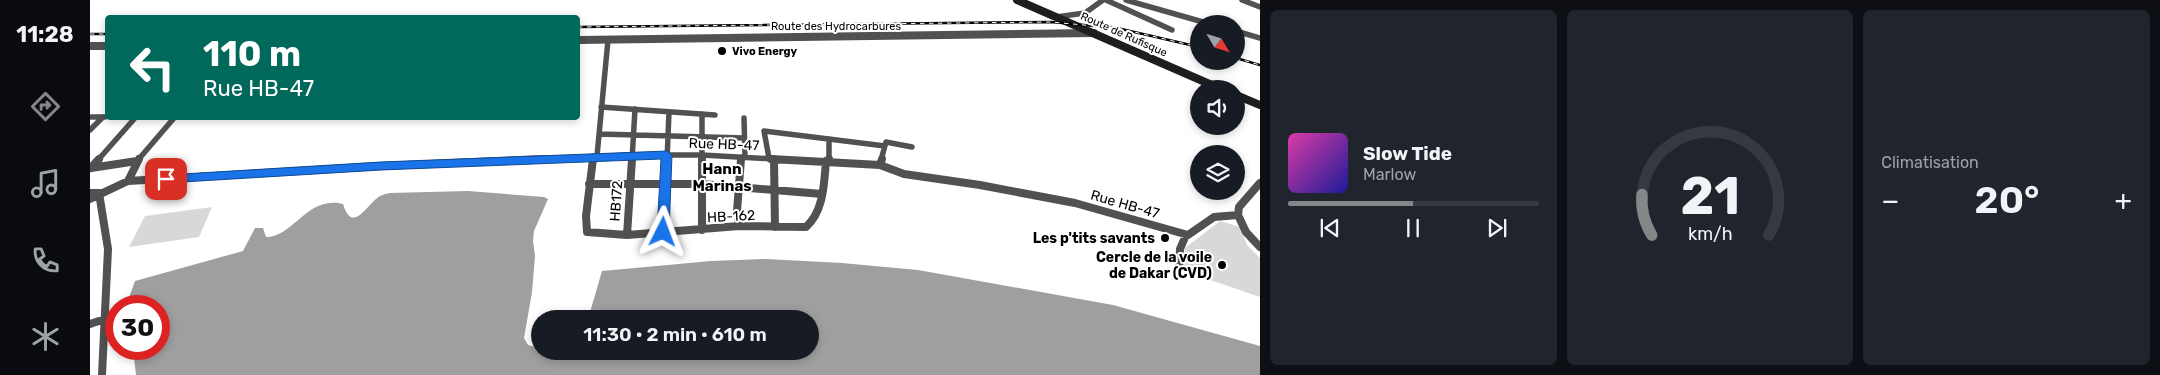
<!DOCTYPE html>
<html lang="fr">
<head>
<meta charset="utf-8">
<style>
	:root { --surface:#171b24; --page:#20242c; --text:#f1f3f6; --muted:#9ea1a6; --line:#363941; --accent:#858687 }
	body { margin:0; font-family:Rubik,sans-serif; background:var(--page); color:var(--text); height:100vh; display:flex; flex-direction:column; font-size:19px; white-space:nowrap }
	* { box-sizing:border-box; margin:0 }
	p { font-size:16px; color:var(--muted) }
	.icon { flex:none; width:28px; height:28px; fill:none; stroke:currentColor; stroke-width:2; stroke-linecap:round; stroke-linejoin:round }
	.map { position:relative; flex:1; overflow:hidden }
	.panel { display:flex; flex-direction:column; gap:10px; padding:10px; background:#0d0f14; width:900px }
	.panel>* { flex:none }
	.top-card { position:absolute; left:15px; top:15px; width:475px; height:105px; border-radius:5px; box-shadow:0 2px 8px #0003; background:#00695c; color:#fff; overflow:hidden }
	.needle { width:32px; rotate:128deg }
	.fabs { position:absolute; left:1100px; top:15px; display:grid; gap:10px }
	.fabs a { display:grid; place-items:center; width:55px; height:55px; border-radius:50%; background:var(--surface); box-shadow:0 2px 8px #0003; font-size:25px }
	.speed { position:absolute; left:15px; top:295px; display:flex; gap:10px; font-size:25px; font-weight:700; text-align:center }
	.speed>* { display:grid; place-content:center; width:65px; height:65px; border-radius:50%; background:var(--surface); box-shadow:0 2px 8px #0003; line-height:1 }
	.speed .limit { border:8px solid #d22; background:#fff; color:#111 }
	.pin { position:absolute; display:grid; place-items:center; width:42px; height:42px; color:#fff; margin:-21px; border-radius:10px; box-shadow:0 2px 8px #0006 }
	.me { position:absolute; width:55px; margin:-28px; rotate:3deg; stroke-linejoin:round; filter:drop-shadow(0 0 4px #0008) }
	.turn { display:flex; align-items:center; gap:18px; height:105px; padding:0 15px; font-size:22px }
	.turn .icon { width:65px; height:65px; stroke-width:2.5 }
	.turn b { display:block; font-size:35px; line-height:42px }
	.big { font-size:38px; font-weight:600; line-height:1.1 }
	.panel .widget { flex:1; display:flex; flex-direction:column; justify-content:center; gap:8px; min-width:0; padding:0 18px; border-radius:8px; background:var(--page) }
	.panel .dial { align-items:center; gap:0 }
	.dial svg { height:130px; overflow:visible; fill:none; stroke:var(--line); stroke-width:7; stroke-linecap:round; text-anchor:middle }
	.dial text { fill:var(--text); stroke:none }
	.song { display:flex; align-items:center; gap:15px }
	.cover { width:60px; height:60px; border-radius:8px; background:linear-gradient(135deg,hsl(320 70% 55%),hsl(240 70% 35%)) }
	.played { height:5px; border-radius:2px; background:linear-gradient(90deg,var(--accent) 50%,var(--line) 50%) }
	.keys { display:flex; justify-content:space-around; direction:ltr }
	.heat { display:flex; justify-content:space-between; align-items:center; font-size:28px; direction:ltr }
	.panel .tiles { flex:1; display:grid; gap:10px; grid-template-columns:repeat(3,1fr) }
	.trip { position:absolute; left:441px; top:310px; width:288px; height:50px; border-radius:25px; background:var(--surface); box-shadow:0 2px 8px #0003; font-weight:600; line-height:50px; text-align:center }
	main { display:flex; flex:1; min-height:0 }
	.tab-bar { display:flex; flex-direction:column; width:90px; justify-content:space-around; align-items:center; background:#090b0e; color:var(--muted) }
	.tab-bar .icon { width:35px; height:35px }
	.tab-bar .active { color:var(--accent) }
	.tab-bar b { font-size:22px; color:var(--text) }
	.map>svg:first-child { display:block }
	.green { fill:#d8d8d8 }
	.water { fill:#9f9f9f }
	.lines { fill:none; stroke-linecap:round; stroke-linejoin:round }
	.minor-far1 { stroke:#515151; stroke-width:5.5 }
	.minor { stroke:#515151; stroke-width:8 }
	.tertiary { stroke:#515151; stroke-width:8 }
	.secondary { stroke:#1e1e1e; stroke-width:8 }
	.rail-casing { stroke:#000; stroke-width:2.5 }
	.rail { stroke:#fff; stroke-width:1; stroke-dasharray:4.5; stroke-linecap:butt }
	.route { fill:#1a73e8; stroke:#114b97 }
	.poi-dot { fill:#000; stroke:#fff; stroke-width:2 }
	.labels { text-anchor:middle; stroke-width:4; stroke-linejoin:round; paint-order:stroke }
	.far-street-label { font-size:11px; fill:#000; stroke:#fff }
	.far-poi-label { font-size:11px; font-weight:bold; fill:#000; stroke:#fff; text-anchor:start }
	.street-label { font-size:14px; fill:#000; stroke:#fff }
	.poi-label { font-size:14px; font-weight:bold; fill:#000; stroke:#fff; text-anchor:end }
	.neighbourhood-label { font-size:15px; font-weight:bold; fill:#000; stroke:#fff }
</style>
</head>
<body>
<main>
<nav class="tab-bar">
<b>11:28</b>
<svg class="icon active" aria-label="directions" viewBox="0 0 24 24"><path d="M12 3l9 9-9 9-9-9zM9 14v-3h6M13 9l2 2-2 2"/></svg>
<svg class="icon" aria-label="music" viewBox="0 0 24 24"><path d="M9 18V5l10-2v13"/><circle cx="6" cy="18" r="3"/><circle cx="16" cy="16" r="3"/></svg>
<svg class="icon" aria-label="phone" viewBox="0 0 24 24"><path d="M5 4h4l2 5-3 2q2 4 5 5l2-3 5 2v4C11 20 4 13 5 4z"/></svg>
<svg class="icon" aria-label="climate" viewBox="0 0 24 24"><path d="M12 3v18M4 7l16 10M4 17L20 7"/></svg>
</nav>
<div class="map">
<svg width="1170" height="375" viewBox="0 0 1170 375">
	<rect width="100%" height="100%" fill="#fff"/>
	<path class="green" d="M122,207L109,237L39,247L55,216Z
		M1130,221L1150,227L1157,245L1170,258V297L1094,271L1095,248Z"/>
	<path class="water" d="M378,191L454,197L458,199L444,231L443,241L445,256L442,292L434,338L438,345L450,348V351H720V319H498L512,271L621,261L676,259L752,263L828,270L1023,305L1170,346V375H46L43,349H69V306H36L45,281L153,251L165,228H173L176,237C204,237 217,195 253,204C262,233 275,208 286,199C290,195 295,194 300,193Z"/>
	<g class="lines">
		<path class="minor-far1" d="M1016,0L1082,30
			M1036,0L1120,24
			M1152,0L1170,7
			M966,17L995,13L1013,0
			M1146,31L1170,38
			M511,107L625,115
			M612,114V160
			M0,117H15
			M654,118L655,157
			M0,130L13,117
			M509,134L654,138
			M739,139V160
			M507,156L518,40
			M679,158L674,131L795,146
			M8,160L45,118
			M48,160L84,118
			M425,160L542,155H612L703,160
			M503,160V156
			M542,160L545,109
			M577,160L579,112
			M651,160V157
			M791,160L796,142L822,147"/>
		<path class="minor" d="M503,159L496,216L497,232L537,235L649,226L716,227C734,211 734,183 736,161
			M612,159V230
			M681,159L790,165L814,174L890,185L985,203L1098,235L1124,217L1148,215L1149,207L1170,183
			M684,159L685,227
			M739,159V161
			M790,165L792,159
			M1,168L9,159
			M1,168L47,161
			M38,181L49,159
			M499,184H612L732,194
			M0,193H9L18,249L12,375
			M0,199L38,181L291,166L454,159
			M1148,215L1156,232L1170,247
			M649,226L647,211L651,159
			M573,232L577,159
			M537,235L542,159
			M1089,273L1090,249L1096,235
			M0,324L15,319"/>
		<path class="tertiary" d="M488,40L1004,33
			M0,46H18"/>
		<path class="secondary" d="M927,0L1131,89
			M1146,95L1170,105"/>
		<defs>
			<path id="rail" d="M488,27L961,22L1027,28L1109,47
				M0,34H18
				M1146,58L1170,65"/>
		</defs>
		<use href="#rail" class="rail-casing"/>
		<use href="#rail" class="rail"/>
	</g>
	<path class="route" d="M577,151L582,155L579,232L577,236H569L567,232L571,159L291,170L76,183L70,179L76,175L291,162Z"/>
	<g class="poi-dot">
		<circle cx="632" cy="51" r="5"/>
		<circle cx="1075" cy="238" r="5"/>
		<circle cx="1132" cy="265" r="5"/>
	</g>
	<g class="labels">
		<g class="far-street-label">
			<text x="746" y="30">Route des Hydrocarbures</text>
			<text transform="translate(1034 34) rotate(24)" y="4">Route de Rufisque</text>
		</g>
		<g class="far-poi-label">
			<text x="642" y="55">Vivo Energy</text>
		</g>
		<g class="street-label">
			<text transform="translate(634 144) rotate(2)" y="5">Rue HB-47</text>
			<text transform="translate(526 201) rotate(-86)" y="5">HB172</text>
			<text transform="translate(1035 204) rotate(16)" y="5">Rue HB-47</text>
			<text transform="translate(641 216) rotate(-3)" y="5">HB-162</text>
		</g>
		<g class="poi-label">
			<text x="1065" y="243">Les p'tits savants</text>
			<text x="1122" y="262">Cercle de la voile<tspan x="1122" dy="16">de Dakar (CVD)</tspan></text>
		</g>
		<g class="neighbourhood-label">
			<text x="632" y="174">Hann<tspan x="632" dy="17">Marinas</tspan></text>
		</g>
	</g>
</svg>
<div class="fabs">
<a><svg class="needle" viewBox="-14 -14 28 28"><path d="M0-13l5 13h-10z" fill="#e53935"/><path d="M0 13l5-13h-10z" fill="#9ea1a6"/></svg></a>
<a><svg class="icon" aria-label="sound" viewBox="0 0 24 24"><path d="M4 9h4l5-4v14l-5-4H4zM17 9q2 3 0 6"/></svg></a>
<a><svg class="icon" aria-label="layers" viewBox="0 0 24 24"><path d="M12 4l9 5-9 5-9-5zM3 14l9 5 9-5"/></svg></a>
</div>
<div class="speed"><div class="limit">30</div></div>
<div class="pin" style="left:76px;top:179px;background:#d93025"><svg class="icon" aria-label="arrive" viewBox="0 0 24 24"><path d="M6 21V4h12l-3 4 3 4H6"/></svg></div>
<svg class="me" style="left:573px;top:232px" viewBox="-20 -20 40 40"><path d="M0-17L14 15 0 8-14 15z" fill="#1a73e8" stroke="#fff" stroke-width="4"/></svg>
<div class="trip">11:30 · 2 min · 610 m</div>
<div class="top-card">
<div class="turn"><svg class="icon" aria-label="left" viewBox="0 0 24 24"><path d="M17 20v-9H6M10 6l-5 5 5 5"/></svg><div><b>110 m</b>Rue HB-47</div></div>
</div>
</div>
<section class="panel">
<div class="tiles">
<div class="widget">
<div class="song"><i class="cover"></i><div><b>Slow Tide</b><p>Marlow</p></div></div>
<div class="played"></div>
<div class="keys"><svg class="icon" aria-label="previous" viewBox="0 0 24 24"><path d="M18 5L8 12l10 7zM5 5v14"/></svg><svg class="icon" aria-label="pause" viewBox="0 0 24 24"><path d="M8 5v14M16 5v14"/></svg><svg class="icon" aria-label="next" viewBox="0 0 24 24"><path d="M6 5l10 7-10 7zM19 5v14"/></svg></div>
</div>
<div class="widget dial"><svg viewBox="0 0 100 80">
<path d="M14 69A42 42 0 1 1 86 69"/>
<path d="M14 69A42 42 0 0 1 8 44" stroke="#858687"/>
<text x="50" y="56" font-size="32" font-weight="700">21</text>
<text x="50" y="72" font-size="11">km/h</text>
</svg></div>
<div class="widget"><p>Climatisation</p>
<div class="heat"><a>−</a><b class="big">20°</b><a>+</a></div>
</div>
</div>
</section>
</main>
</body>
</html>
